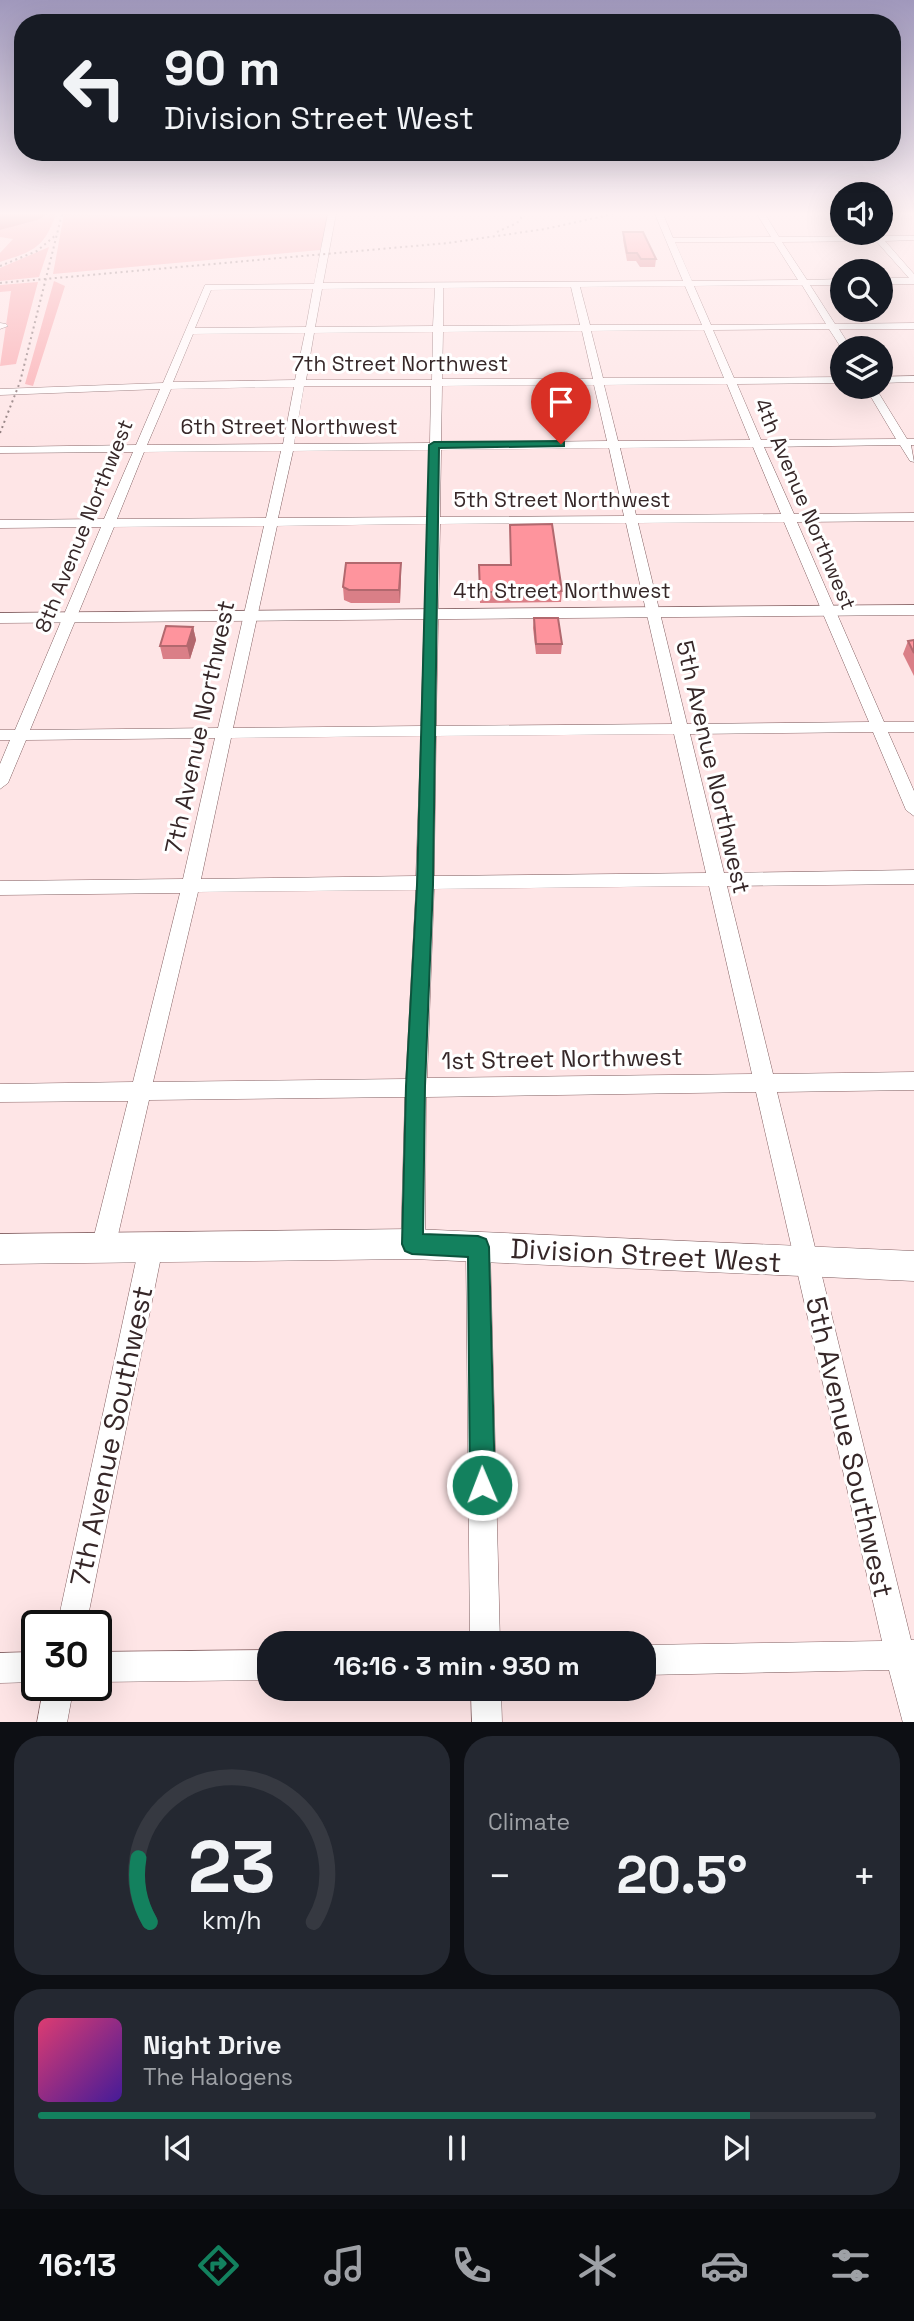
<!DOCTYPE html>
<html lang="en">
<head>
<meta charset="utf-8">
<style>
	:root { --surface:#171b24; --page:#242831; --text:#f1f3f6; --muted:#9ea1a6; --line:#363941; --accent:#13815e }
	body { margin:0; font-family:"Space Grotesk",sans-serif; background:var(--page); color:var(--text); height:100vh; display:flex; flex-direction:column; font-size:26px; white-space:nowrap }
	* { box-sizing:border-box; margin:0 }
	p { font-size:23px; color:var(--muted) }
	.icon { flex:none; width:38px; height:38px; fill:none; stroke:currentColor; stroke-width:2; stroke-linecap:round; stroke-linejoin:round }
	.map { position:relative; height:1722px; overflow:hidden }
	.details { display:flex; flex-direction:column; gap:14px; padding:14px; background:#0d0f14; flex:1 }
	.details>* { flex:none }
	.guide { position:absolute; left:14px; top:14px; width:887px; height:147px; border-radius:28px; box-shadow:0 7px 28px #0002; background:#171b24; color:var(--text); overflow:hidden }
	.tools { position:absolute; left:830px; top:182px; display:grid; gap:14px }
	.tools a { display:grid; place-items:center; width:63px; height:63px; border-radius:50%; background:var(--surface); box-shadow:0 7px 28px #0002; font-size:35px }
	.speed { position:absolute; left:21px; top:1610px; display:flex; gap:14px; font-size:35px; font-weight:700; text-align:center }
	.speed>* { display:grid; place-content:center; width:91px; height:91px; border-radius:50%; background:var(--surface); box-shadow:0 7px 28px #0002; line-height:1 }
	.speed .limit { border:4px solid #111; border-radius:10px; background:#fff; color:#111 }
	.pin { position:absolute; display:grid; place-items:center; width:60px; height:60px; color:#fff; margin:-72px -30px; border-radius:50% 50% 50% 0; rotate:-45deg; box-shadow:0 0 7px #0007 }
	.pin .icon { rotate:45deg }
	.me { position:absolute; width:77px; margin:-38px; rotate:359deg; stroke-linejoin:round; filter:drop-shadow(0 0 5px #0008) }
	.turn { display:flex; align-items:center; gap:24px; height:147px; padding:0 35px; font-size:32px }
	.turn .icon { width:91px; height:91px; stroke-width:2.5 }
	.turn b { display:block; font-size:49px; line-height:60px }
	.big { font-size:52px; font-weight:700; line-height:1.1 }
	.details .widget { flex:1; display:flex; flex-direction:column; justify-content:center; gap:10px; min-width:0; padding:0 24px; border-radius:28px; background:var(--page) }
	.details .dial { align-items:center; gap:0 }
	.dial svg { height:182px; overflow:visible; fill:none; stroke:var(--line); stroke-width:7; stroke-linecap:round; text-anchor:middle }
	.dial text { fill:var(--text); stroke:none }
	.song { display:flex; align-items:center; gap:21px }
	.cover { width:84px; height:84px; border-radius:10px; background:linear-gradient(135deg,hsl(340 70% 55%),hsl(260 70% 35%)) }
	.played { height:7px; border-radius:4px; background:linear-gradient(90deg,var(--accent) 85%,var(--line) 85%) }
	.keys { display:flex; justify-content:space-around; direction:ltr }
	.heat { display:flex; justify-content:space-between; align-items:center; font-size:38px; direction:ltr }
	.details .tiles { flex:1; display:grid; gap:14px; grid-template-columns:1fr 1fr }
	.widget:last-child { grid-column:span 2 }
	.trip { position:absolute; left:257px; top:1631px; width:399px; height:70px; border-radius:28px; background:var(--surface); box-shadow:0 7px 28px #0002; font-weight:700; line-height:70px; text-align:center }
	.menu { display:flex; height:112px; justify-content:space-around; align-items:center; background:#090b0e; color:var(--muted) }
	.menu .icon { width:49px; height:49px }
	.menu .active { color:var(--accent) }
	.menu b { font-size:32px; color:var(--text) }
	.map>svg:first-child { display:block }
	.green { fill:#faabb0 }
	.water { fill:#d56f79 }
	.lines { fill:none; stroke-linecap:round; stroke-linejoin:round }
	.minor-casing { stroke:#836062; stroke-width:1 }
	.major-casing { stroke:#836062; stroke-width:1 }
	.minor { fill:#fff; fill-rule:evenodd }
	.major { fill:#fff; fill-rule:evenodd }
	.rail { stroke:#877475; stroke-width:2; stroke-dasharray:2 3.5; stroke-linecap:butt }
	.wall { fill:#da7f87 }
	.shaded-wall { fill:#b2686e }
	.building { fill:#fe949d; stroke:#b2686e; stroke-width:2 }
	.route { fill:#13815e; stroke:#0c543d; stroke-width:2 }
	.labels { text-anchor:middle; stroke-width:6; stroke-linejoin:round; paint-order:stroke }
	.far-street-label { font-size:21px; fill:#362728; stroke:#fff }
	.street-label { font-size:24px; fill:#362728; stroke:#fff }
	.near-street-label { font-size:28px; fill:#362728; stroke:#fff }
</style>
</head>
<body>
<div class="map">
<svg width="914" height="1723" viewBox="0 0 914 1723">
	<rect width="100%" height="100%" fill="#fee5e6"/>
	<path class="green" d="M52,214H56C44,248 34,251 0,262V253L13,239L0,237V230Z
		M64,214L176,217L218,214H330L320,250L53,274Z
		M49,247L39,277L0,281V268Z
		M54,281L65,286L33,386L25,384Z
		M38,282L16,364L0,366L11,291L0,292V285Z"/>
	<path class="water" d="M0,214H48L37,220L0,230Z"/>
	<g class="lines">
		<defs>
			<path id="minor" d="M328,214H336L323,283L683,281L655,214H663L673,238L771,237L757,214H765L779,237L872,236V233L881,236H914V240L885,241L914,274V284H880V278H909L876,241L782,242L807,280L842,279V285H810L835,324L914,323V329H839L851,348L842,349L829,329L713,330L734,378L842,377V383L737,384L761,440L896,439L865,387H875L907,439H914V445H911L914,462L910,461L900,445L764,447L794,514L914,513V521L797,522L884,722H914V732H888L914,791V816L906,810L873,732L690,734L724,873L914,870V884L727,886L773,1074L914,1072V1090L777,1092L911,1640H914V1723H903L889,1670L644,1675V1645L882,1641L756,1092L426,1097L425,1244L421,1252L413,1255L405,1252L401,1244L405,1097L149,1100L115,1248L111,1256L103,1259L95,1256L91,1248L128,1101L0,1102V1084L133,1082L180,893L0,895V881L183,879L215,738L26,740L8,783L0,789V764L10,740H0V730H15L101,527L0,528V520L104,519L133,452L0,453V447L136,445L160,389L0,395V389L163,383L205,285L314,284ZM675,242H774L798,280L692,281ZM802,285L826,324L711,325L694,286ZM685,286L702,325H590L580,287ZM571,287L580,325L443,326V288ZM435,288L433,326L315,327L322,289ZM313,289L306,327L195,328L211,290ZM704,330L724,378H603L591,331ZM582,331L593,379H442L443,332ZM433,332L432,380H306L314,333ZM305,333L295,380L173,382L193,334ZM727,384L750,440L618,441L604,385ZM594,385L607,441L441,443L442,386ZM304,386H431L430,443L294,444ZM294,387L283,444L147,445L171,389ZM753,447L781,514L636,515L620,448ZM609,448L624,516L440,517L441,450ZM430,450L427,517L278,518L293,451ZM281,451L266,518L117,519L144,452ZM784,522L869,722L687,724L638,523ZM626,523L672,724L436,726L440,524ZM427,524L421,726L233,728L277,526ZM264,526L218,728L30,730L114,527ZM674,734L706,873L434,876L436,736ZM421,736L416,876L201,879L231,738ZM709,886L752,1074L427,1078L434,889ZM416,890L406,1079L153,1082L198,892Z
				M0,323L6,324L8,326L0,329Z
				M914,376V382L880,383V377Z
				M151,1236L159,1239L163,1247L86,1626H57L139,1247L143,1239Z
				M478,1236L486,1239L490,1247L500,1643H470L466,1247L470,1239Z
				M270,1650V1680L96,1682V1652Z
				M37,1652V1682L0,1683V1653Z
				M44,1685H74L67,1723H37Z
				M471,1689H501L502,1723H472Z"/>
			<path id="major" d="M914,605V615L0,623V613Z
				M413,1229L914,1251V1281L413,1259L0,1264V1234Z"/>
		</defs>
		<use href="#minor" class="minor-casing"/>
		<use href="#major" class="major-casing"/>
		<use href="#minor" class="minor"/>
		<use href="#major" class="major"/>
		<path class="rail" d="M497,232L517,223L524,214
			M0,266L37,251L57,234
			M0,283L448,243L545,229L613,214
			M0,433L20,382L62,214"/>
	</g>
	<path class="wall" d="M623,232L656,259L655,267H640L636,261H627L623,240Z
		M510,525L562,591L561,602L480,603L479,565H510Z
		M401,563L400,603H351L344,600L343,587Z
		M534,618L562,644L561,654H536L533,628Z
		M193,627L196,640L190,659H163L160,646Z
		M914,640V676L903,654L908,641Z"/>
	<path class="shaded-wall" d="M401,563V576L400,603L399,590Z
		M193,627L196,640L190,659L187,646Z"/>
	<path class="building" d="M623,232H643L656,259H641L637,253H627Z
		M552,524L562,591L480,592L479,565H511L510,525Z
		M346,563H401L399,590H349L343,587Z
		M534,618H558L562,644H536Z
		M166,626L193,627L187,646H160Z
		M914,640V653L908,641Z"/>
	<linearGradient id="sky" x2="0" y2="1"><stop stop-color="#a098bc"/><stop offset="0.47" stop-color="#fff3f4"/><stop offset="1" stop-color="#fff3f4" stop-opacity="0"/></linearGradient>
	<rect width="914" height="455" fill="url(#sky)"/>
	<path class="route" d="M561,441L564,442V446L439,448L433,885L425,1086L423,1234L478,1236L486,1239L489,1247L495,1485L491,1493L482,1497L474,1493L470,1485L468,1257L412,1254L405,1251L402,1244L406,1086L417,885L429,445L434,442Z"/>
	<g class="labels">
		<g class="far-street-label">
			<text x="400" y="371">7th Street Northwest</text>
			<text x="289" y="434">6th Street Northwest</text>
			<text x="562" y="507">5th Street Northwest</text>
			<text transform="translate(805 504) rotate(67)" y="7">4th Avenue Northwest</text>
			<text transform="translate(84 526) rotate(-68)" y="7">8th Avenue Northwest</text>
			<text x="562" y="598">4th Street Northwest</text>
		</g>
		<g class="street-label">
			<text transform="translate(200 727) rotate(-78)" y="8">7th Avenue Northwest</text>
			<text transform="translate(713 767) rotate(77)" y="8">5th Avenue Northwest</text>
			<text transform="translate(562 1059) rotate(-1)" y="8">1st Street Northwest</text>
		</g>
		<g class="near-street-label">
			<text transform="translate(646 1255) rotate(3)" y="10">Division Street West</text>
			<text transform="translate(111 1436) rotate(-78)" y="10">7th Avenue Southwest</text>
			<text transform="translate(850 1447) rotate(77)" y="10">5th Avenue Southwest</text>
		</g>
	</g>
</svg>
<div class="tools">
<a><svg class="icon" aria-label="sound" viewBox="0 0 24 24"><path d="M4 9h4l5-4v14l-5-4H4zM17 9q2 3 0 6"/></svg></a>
<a><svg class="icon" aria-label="search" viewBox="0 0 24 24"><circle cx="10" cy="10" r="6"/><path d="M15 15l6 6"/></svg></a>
<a><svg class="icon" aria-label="layers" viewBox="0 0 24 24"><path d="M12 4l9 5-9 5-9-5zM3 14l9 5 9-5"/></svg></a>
</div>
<div class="speed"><div class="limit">30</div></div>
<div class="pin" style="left:561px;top:444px;background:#d93025"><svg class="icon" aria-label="arrive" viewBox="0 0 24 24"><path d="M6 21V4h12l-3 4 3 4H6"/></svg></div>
<svg class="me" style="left:482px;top:1485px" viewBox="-20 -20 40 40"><circle r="17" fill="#13815e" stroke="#fff" stroke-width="3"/><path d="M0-11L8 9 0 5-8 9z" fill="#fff"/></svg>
<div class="trip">16:16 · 3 min · 930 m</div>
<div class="guide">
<div class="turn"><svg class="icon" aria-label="left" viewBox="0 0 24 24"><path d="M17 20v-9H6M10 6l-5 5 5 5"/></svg><div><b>90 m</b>Division Street West</div></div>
</div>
</div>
<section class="details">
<div class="tiles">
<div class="widget dial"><svg viewBox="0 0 100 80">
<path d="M14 69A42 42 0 1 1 86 69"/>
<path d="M14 69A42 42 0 0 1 9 41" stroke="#13815e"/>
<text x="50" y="56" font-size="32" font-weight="700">23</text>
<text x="50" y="72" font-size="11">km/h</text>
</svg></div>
<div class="widget"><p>Climate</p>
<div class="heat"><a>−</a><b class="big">20.5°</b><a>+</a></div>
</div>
<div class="widget">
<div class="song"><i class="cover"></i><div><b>Night Drive</b><p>The Halogens</p></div></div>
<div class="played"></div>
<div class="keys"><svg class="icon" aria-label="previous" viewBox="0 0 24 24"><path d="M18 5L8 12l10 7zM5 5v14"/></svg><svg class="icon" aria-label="pause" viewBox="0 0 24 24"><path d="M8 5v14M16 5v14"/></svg><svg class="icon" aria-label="next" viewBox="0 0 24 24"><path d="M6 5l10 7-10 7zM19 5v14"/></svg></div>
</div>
</div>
</section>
<nav class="menu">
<b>16:13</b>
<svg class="icon active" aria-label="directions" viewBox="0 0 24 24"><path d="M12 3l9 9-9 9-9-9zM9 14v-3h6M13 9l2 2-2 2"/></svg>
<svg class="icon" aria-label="music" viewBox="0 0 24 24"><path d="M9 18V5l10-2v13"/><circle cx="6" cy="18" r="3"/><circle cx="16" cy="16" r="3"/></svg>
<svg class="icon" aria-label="phone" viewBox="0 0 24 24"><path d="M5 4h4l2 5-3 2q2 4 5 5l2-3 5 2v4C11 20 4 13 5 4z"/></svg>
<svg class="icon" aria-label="climate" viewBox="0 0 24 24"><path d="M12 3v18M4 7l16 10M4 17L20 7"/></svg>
<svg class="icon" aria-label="car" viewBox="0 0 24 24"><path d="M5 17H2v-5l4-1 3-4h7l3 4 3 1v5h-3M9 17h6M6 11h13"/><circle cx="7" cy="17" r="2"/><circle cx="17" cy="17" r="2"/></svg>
<svg class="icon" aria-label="filters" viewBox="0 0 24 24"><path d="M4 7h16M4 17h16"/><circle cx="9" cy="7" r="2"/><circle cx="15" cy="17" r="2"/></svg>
</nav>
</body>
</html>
